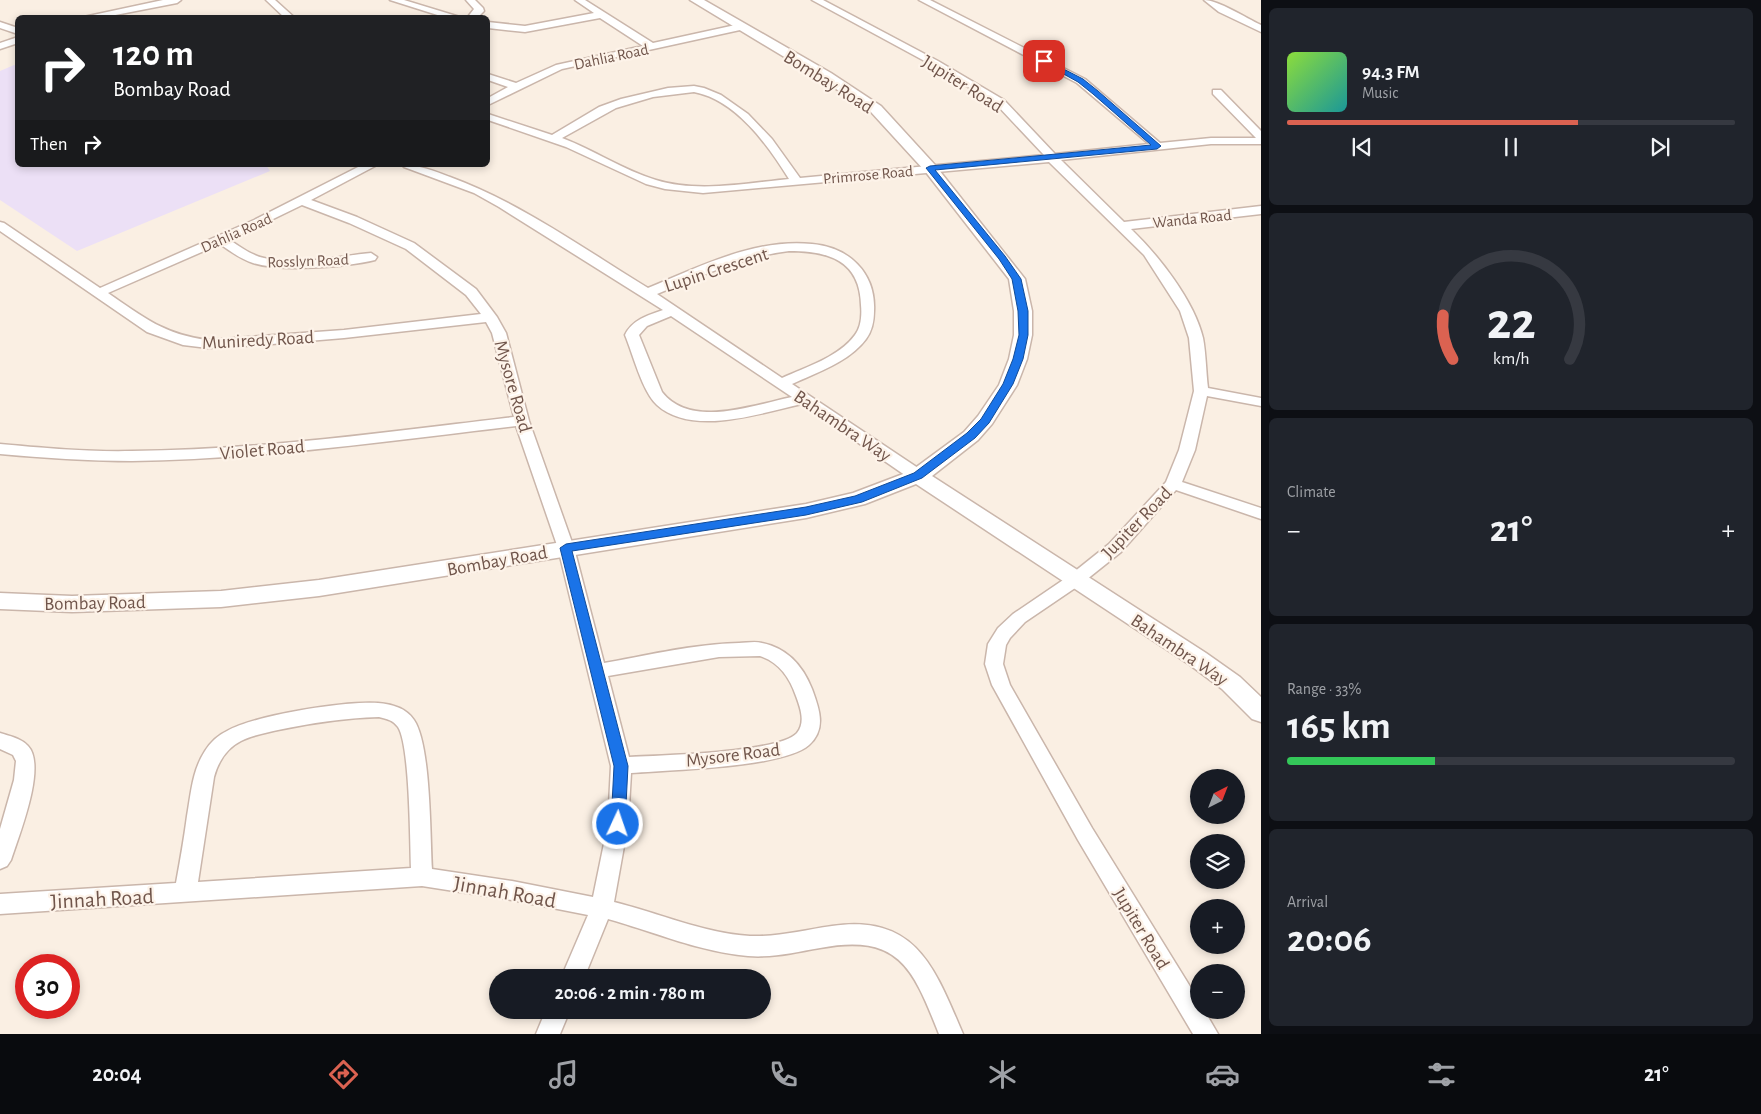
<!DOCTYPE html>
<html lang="en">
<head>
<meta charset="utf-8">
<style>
	:root { --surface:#171b24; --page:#20242c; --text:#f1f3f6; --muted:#9ea1a6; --line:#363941; --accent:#db6251 }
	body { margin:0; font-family:"Alegreya Sans",sans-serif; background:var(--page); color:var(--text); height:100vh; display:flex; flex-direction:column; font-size:19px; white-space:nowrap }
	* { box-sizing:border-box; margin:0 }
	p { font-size:16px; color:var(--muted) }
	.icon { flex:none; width:28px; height:28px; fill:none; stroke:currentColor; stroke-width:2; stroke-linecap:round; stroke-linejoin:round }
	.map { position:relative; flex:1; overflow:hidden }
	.sheet { display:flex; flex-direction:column; gap:8px; padding:8px; background:#0d0f14; width:500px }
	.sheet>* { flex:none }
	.hud { position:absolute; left:15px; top:15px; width:475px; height:152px; border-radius:8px; box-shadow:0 2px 8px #0003; background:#202124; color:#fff; overflow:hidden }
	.needle { width:32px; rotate:42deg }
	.controls { position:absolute; left:1190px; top:769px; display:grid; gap:10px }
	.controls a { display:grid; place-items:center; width:55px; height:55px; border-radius:50%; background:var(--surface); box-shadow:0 2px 8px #0003; font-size:25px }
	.speed { position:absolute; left:15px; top:954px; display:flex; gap:10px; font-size:25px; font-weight:700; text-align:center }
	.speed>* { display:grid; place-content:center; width:65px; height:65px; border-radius:50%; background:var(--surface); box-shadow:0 2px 8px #0003; line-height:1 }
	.speed .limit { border:8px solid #d22; background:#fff; color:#111 }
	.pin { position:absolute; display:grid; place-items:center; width:42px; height:42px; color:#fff; margin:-21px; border-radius:10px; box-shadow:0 2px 8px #0006 }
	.me { position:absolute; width:55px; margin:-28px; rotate:3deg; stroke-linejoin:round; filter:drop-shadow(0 0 4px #0008) }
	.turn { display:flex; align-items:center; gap:18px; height:105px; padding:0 15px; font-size:22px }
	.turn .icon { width:65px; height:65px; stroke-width:2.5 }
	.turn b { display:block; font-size:35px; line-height:42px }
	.then { display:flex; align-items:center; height:48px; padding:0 15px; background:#0003; gap:10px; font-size:19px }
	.big { font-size:38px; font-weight:700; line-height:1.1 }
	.sheet .tile { flex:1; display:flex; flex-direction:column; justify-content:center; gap:8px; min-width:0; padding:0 18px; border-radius:8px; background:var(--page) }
	.sheet .dial { align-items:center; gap:0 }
	.dial svg { height:130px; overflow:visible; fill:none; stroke:var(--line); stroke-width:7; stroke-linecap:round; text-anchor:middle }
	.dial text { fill:var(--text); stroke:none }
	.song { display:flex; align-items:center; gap:15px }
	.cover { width:60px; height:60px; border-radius:8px; background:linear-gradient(135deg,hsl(90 70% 55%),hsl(180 70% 35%)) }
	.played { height:5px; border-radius:2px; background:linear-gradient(90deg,var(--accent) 65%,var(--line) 65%) }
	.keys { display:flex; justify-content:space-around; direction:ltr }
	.heat { display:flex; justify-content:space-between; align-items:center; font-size:28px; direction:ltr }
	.charge { height:8px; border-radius:4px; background:linear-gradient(90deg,#34c759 33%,var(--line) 0) }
	.trip { position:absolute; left:489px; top:969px; width:282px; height:50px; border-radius:25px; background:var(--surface); box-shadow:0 2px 8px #0003; font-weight:700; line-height:50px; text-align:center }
	.tab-bar { display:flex; height:80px; justify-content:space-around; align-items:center; background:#090b0e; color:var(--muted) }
	.tab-bar .icon { width:35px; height:35px }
	.tab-bar .active { color:var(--accent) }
	.tab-bar b { font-size:22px; color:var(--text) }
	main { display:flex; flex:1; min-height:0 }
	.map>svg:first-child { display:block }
	.education { fill:#ece0f6 }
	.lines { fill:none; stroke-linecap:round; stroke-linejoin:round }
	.minor-casing { stroke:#cab6ab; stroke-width:3 }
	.tertiary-casing { stroke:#cab6ab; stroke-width:3 }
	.minor { fill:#fff; fill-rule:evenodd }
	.tertiary { fill:#fff; fill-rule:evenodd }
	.route { fill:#1a73e8; stroke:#114b97 }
	.labels { text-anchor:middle; stroke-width:4.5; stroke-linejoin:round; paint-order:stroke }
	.far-street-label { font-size:16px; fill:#70554b; stroke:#fdf3e9 }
	.street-label { font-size:19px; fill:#70554b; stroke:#fdf3e9 }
	.near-street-label { font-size:22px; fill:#70554b; stroke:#fdf3e9 }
</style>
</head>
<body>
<main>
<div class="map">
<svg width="1261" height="1034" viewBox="0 0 1261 1034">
	<rect width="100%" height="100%" fill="#faefe3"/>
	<path class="education" d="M14,65L18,66V165H266L270,171L77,251L0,200V71Z"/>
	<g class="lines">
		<defs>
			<path id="minor" d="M163,0H181L177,3L100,18H79Z
				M266,0H275L295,18H285Z
				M390,0H404L463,18H447Z
				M466,0H475L483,8L484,11L477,18H467L474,9Z
				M575,0H585L653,43L740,24L745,27L740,30L562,69L488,105V98L508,87L488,80V74L516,83L556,65L643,46L600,18L525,32L488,28V22L525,26L594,13Z
				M812,0H823L938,61L1004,100L1055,154L1149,144L1077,83L919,0H930L1085,79L1160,143L1211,138H1256L1213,94V90H1221L1261,131V144H1211L1061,160L1124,222L1261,206V214L1131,229C1158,255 1194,300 1203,338C1206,354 1206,372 1208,388L1261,398V406L1207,396L1195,450L1182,482L1261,508V519L1176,490L1121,552L1081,584L1025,622L1010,638L1006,645L1003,664L1010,685L1092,828L1199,1001V1010H1204L1218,1034H1193L1078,840L992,685L985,664L988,644L998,628L1013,614L1069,576L1109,544L1166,482L1179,450L1194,391L1189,338L1180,311L1144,255L1049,162L703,193L665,189L646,184L566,147L488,120V114L552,135L599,107L621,99L668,88L694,86L704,88L721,95L748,114L772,139L800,178L1044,155L996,104L932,65ZM694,92C736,100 768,145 789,179C746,183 698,193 656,180C623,170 594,150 562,138L616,108L653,97Z
				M1204,0C1218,0 1246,18 1261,25V32L1219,12Z
				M0,22L18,28V34L0,28Z
				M18,37V43L0,49V43Z
				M362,165H377L311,200L357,217L414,243L476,289L497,317L506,333L529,421L574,548L604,663C649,655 694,644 739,643C746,643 755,641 762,643C787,648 803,666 812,689C819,708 827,729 809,745C783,768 668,770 631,773L628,824L614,902C659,913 703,933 750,936C778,937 804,930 832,926C917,914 935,969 963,1034H939C913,969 900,933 820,948C796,952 773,958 748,956C700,952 655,932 608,919L584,978H561L588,915L512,900L422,886L0,914V894L176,883C180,861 184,839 187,816C191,794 192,771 205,751C210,743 218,735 227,731C255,715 345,701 378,703C392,704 406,708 414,720C431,745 430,836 432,869L512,881L593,897L608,824L611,766L558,548L516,426C389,441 261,459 132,461C88,461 44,458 0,454V444C44,448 88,452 132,451C260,450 387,432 514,417L492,333L486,322L344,338L260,345L208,348L183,345L147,332L0,231V222L4,223L100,288L254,220ZM302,205L349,223L406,249L466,295L481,314L344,330L208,340C165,335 143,317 108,293L220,244C231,252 241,259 253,263C280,272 347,267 375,260L377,257L371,253C337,256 297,267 264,258C251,255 240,247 230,240ZM760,656C779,662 790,678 796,696C800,707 806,722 797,733C779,753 660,755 629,757L608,676L719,657ZM379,717C387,719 393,720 398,727C410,745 410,842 411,868L198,882L214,777C218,762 227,748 241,741C252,735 266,733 278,730C311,723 345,718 379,717Z
				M402,165C420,165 434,171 450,177C521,203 584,249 648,288C699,267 755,238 812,244C848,247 876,272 874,311C874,321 872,331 866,339C849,362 816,373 792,384L924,472L926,476L924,480H912L802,404C761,413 692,437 657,405C642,391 633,354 625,335C632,320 648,315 663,310L499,207L474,193L404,167ZM789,251C828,251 860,260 861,305C862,315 861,327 855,335C839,357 806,367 782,378L657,294C700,276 742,257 789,251ZM671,316L792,397C753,405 691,429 662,392L639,335L647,326Z
				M0,733C9,736 21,738 28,746C47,766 19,835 11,860L7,866L0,869V829L14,780L16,761L13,755L0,749Z
				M546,1010H570L560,1034H536Z"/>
			<path id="tertiary" d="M690,0H704L831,73L881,106L935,165L1025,279L1032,311V335L1027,359L1017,385L992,424L978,440L932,476L1206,653L1240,677L1261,697V722L1252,719L1222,689L1190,665L916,484L865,504L806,518L319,596L221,607L72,612L0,609V593L72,596L221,591L319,580L806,504L853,493L911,471L964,432L978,416L999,385L1009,359L1014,335V311L1009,279L925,171L871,112L821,79Z"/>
		</defs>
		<use href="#minor" class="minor-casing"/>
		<use href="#tertiary" class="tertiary-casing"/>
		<use href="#minor" class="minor"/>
		<use href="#tertiary" class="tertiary"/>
	</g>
	<path class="route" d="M1044,59L1083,79L1098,91L1161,146L1157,149L935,170L1005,256L1021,279L1028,311V335L1023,359L1013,384L989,423L975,438L922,478L862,502L806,515L572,551L628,766L625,824L623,828L618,830L613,828L611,824L614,766L560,548L566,544L806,507L855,496L914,473L967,433L981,419L1003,384L1013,359L1019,335L1018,311L1012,279L999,259L926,168L930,166L1151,145L1093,94L1078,82L1042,62V60Z"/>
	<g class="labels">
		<g class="far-street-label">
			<text transform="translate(611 56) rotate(-12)" y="6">Dahlia Road</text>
			<text transform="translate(868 174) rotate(-5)" y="6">Primrose Road</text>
			<text transform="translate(1192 218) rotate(-6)" y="6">Wanda Road</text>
			<text transform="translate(236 232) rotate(-24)" y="6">Dahlia Road</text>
			<text transform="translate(308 260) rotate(-2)" y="6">Rosslyn Road</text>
		</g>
		<g class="street-label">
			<text transform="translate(829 81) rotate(32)" y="7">Bombay Road</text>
			<text transform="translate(963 83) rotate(32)" y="7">Jupiter Road</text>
			<text transform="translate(716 269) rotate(-18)" y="7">Lupin Crescent</text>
			<text transform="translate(258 339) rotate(-3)" y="7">Muniredy Road</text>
			<text transform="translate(514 386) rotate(74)" y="7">Mysore Road</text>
			<text transform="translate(843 425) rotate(34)" y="7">Bahambra Way</text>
			<text transform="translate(262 449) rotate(-5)" y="7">Violet Road</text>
			<text transform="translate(1136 522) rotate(-46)" y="7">Jupiter Road</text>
			<text transform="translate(497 560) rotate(-10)" y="7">Bombay Road</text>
			<text transform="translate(95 602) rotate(-1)" y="7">Bombay Road</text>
			<text transform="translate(1180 649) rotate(34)" y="7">Bahambra Way</text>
			<text transform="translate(733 754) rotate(-7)" y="7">Mysore Road</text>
			<text transform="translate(1142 928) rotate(59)" y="7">Jupiter Road</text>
		</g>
		<g class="near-street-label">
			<text transform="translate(505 891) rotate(10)" y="8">Jinnah Road</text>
			<text transform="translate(102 898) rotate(-3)" y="8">Jinnah Road</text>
		</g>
	</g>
</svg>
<div class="controls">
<a><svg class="needle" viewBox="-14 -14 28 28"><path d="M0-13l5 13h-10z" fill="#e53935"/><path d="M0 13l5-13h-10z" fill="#9ea1a6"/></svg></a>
<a><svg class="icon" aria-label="layers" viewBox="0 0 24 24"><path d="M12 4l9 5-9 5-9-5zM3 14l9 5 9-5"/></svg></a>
<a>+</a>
<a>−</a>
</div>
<div class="speed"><div class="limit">30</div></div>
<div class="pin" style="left:1044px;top:61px;background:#d93025"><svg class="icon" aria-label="arrive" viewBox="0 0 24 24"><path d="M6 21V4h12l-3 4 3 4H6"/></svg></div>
<svg class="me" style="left:618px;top:824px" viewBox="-20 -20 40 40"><circle r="17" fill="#1a73e8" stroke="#fff" stroke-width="3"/><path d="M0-11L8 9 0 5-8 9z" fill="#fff"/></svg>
<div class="trip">20:06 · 2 min · 780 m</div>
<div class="hud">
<div class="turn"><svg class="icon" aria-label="right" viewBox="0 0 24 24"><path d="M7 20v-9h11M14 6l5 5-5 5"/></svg><div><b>120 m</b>Bombay Road</div></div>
<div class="then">Then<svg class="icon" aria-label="right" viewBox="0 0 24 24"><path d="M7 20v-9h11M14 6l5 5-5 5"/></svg></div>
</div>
</div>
<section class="sheet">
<div class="tile">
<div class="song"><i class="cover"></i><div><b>94.3 FM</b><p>Music</p></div></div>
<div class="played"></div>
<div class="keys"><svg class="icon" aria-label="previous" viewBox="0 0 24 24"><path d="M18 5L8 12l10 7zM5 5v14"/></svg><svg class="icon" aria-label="pause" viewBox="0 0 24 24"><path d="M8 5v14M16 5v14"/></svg><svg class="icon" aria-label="next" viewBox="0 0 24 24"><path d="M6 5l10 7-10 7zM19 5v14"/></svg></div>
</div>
<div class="tile dial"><svg viewBox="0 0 100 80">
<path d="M14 69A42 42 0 1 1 86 69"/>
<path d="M14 69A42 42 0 0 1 8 42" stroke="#db6251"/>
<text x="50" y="56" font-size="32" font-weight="700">22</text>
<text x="50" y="72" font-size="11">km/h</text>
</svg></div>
<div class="tile"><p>Climate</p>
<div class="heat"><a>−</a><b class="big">21°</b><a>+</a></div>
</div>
<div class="tile"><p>Range · 33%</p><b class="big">165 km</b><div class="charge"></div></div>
<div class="tile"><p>Arrival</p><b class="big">20:06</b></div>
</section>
</main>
<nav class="tab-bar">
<b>20:04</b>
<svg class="icon active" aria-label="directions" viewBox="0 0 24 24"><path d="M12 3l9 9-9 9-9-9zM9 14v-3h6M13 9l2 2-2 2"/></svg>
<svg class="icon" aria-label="music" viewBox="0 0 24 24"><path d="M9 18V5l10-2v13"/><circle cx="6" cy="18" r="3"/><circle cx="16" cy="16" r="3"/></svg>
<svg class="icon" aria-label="phone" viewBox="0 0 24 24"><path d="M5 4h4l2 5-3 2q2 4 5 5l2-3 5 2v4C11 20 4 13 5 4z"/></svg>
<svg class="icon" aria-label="climate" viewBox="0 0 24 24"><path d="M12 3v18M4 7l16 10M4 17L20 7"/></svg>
<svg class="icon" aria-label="car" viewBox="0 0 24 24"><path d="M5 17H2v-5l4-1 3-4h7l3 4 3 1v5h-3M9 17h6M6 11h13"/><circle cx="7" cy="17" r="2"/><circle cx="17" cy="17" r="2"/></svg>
<svg class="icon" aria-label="filters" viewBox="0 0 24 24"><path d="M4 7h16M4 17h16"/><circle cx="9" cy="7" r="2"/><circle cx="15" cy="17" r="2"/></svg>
<b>21°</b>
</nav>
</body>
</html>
